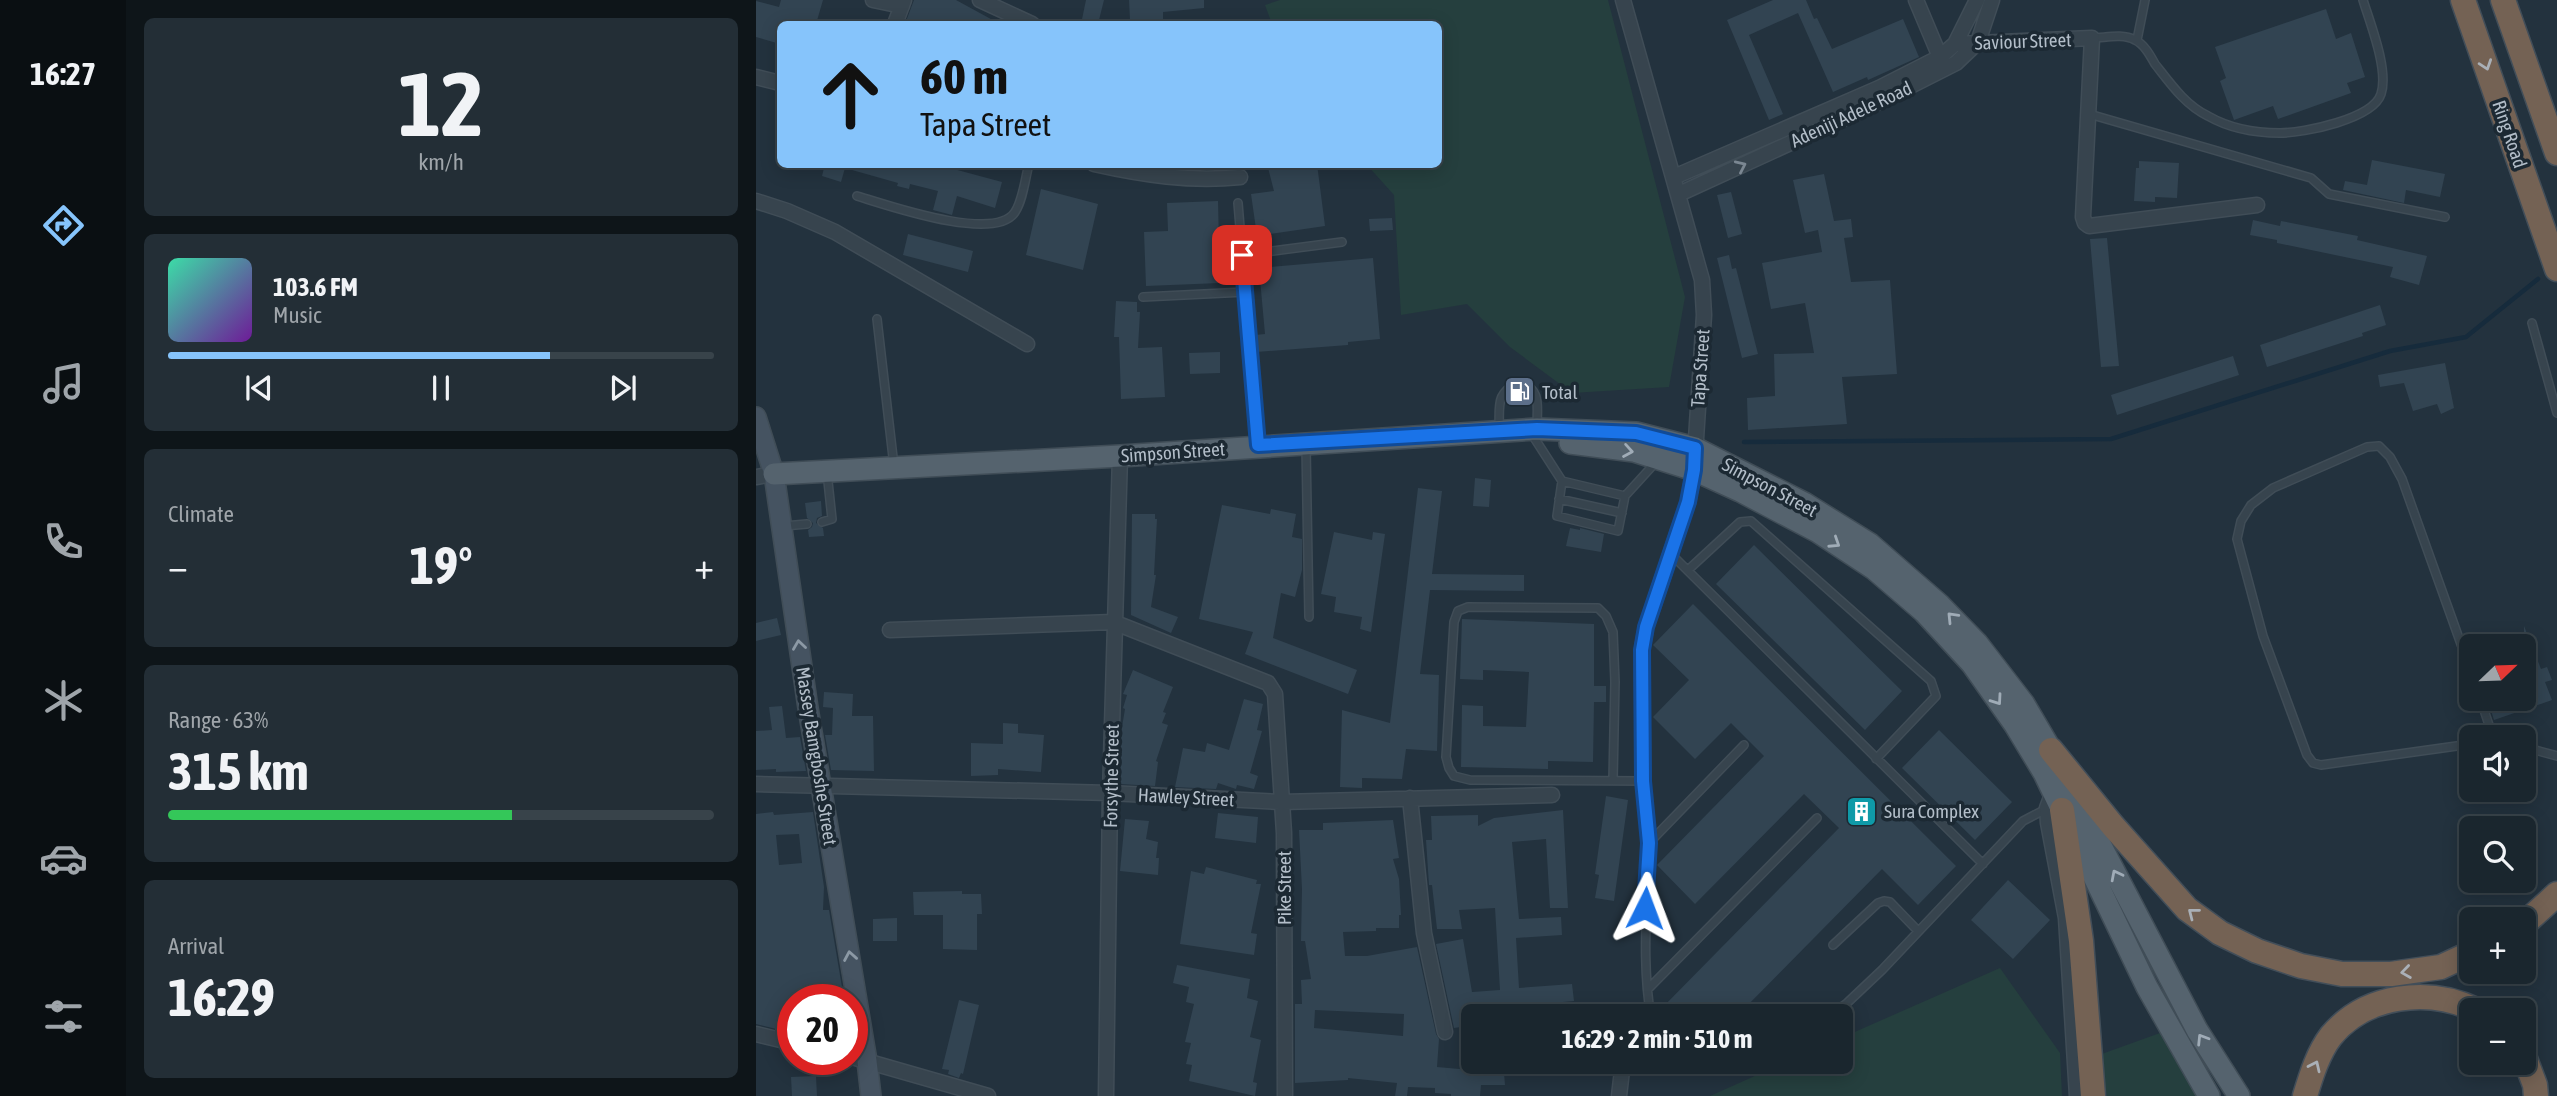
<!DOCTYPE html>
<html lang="en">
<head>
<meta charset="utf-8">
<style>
	:root { --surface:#1a262e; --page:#232e36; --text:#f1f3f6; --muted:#9fa5aa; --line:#38434a; --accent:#86c4fb }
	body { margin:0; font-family:"Asap Condensed",sans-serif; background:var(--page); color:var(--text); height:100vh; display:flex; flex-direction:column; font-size:26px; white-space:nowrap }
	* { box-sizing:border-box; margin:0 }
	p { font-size:23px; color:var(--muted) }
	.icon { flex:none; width:38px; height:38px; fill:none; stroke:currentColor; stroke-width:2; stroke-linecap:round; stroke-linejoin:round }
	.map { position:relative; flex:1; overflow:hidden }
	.drawer { display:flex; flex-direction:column; gap:18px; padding:18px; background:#0e1519; width:630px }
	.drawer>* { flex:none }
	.hud { position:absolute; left:21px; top:21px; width:665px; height:147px; border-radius:10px; box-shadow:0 4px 18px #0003,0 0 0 2px var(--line); background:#86c4fb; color:#111; overflow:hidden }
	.needle { width:46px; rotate:67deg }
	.fabs { position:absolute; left:1703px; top:634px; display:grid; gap:14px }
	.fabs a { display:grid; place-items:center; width:77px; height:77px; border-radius:10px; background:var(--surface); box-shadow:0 4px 18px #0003,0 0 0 2px var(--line); font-size:35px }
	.speed { position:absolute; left:21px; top:984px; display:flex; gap:14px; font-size:35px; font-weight:700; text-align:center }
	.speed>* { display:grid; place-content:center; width:91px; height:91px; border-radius:50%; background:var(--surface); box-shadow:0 4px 18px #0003,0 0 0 2px var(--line); line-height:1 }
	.speed .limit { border:10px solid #d22; background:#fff; color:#111 }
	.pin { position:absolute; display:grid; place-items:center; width:60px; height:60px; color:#fff; margin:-30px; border-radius:14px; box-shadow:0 4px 10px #0006 }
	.me { position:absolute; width:77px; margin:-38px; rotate:3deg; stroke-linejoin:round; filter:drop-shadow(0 0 5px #0008) }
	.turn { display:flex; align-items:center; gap:24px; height:147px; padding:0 28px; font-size:32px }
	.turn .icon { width:91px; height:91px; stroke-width:2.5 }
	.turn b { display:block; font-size:49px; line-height:60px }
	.big { font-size:52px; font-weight:700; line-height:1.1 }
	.drawer .card { flex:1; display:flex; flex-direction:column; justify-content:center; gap:10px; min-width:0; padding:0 24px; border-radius:10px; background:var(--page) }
	.drawer .dial { align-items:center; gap:0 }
	.dial b { font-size:91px; line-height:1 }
	.song { display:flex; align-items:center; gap:21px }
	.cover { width:84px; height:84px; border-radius:10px; background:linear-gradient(135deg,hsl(160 70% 55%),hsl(280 70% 35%)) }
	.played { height:7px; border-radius:4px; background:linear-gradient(90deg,var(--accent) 70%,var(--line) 70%) }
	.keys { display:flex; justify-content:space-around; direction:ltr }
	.heat { display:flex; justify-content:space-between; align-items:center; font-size:38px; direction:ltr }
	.charge { height:10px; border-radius:5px; background:linear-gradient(90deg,#34c759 63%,var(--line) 0) }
	.trip { position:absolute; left:705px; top:1004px; width:392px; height:70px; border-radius:10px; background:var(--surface); box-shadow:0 4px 18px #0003,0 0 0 2px var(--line); font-weight:700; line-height:70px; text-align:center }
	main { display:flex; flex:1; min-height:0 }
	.dock { display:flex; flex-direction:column; width:126px; justify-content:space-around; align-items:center; background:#0a0f12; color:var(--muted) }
	.dock .icon { width:49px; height:49px }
	.dock .on { color:var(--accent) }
	.dock b { font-size:32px; color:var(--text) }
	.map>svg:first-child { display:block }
	.green { fill:#253f3e }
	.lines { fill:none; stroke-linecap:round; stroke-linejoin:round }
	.stream { stroke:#162b3c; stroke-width:4.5 }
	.building { fill:#324452; fill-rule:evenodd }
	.service-casing { stroke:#404d57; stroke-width:10 }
	.minor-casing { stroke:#404d57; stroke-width:17 }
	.secondary-casing { stroke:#404d57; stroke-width:22 }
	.primary-casing { stroke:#404d57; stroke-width:24 }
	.motorway-casing { stroke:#424e59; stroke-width:27 }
	.service { stroke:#37444e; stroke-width:7 }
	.minor { stroke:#37444e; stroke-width:14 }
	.secondary { stroke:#455361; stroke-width:19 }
	.primary { stroke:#55636e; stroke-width:21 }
	.motorway { stroke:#746254; stroke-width:24 }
	.oneway { stroke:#aab0b7 }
	.oneway2 { stroke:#7b8792 }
	.oneway3 { stroke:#a0acb7 }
	.oneway4 { stroke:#8c99a5 }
	.route-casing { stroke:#114b97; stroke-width:18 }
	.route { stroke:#1a73e8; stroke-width:12 }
	.labels { text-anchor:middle; stroke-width:7; stroke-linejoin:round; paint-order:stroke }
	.street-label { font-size:19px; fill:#b3bec9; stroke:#1c2933 }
	.poi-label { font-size:19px; fill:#b3bec9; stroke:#1c2933; text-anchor:start }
</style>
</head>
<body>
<main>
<nav class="dock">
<b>16:27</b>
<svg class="icon on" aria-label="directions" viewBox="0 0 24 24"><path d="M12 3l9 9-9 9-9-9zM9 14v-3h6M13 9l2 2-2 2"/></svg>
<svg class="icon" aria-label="music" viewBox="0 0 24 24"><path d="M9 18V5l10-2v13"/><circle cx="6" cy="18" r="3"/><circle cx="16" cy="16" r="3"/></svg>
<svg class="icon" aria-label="phone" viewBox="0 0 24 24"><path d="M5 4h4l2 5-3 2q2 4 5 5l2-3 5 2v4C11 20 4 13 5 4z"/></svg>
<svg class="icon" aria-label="climate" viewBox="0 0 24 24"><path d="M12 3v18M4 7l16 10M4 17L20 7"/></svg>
<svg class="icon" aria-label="car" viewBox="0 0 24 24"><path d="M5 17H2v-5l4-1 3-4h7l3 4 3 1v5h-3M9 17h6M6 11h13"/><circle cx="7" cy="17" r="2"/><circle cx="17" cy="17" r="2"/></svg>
<svg class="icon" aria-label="filters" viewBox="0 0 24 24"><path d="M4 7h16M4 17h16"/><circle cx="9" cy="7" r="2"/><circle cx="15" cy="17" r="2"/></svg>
</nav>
<section class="drawer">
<div class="card dial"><b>12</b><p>km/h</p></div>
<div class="card">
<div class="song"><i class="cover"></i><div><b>103.6 FM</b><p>Music</p></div></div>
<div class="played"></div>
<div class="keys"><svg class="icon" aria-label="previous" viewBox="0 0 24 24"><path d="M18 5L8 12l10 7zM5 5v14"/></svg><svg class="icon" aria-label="pause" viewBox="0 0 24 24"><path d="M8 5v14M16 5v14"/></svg><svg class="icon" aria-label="next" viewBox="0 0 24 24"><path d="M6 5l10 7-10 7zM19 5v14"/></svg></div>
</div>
<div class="card"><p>Climate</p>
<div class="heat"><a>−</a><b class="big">19°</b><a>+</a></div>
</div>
<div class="card"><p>Range · 63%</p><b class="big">315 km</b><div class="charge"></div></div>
<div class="card"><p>Arrival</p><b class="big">16:29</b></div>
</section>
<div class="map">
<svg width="1801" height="1096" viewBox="0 0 1801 1096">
	<rect width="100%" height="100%" fill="#23323e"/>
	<path class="green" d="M524,0H852L929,297L913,387L816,393L754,347L711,304L645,315L638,195L611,165L682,164V24H516L509,5Z
		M1244,968L1304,1053L1306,1096H954L1030,1062H1085V1038Z
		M1418,1028L1447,1096H1351L1343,1055Z"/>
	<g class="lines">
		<path class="stream" d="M988,442L1355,439L1634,351L1710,337L1782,279"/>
	</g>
	<path class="building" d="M25,0H67L60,24H24V44L0,37V1L23,7Z
		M158,0H200L244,24H149Z
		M330,0H348L342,24H325Z
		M373,0H448V8L407,12V19L374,20Z
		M1017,0H1050L1058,19L1061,18L1076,49L1147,19L1163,57L1112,80L1111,77L1077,92L1042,13L993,35L1027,114L1013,120L971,20Z
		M1570,9L1580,39L1595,33L1609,77L1591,83L1595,93L1522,119L1517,106L1478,120L1464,81L1470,78L1459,47Z
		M1616,160L1689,174L1684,197L1650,190L1648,203L1587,190L1589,181L1611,185Z
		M1383,161L1423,163L1421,198L1399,197V202L1378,201L1380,168H1383Z
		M69,164H179L246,182L239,208L201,196L196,215L177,210L182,191L154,184L153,189L141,186L142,183L89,168L85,182L66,176Z
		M511,164H561L569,226L501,236L495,194L518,191Z
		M1068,174L1078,221L1095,219L1097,237L1088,238L1095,282L1134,280L1141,374L1086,377L1091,424L992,430L991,398L1019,396L1018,354L1058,353L1049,303L1015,309L1006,263L1066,252L1062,230L1049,233L1037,180Z
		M285,189L342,204L327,270L270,255Z
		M975,192L986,234L972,238L961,195Z
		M462,201L464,283L390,286L388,232L412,231L411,203Z
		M636,218L637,230L614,231L613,219Z
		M1497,220L1524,226L1525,221L1602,236L1601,240L1671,256L1663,285L1634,277L1637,267L1521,243V240L1494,235Z
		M152,234L217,251L212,272L147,255Z
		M1351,238L1363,366L1345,367L1334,239Z
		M973,255L976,269L980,268L1002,354L986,358L961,258Z
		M617,258L624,339L592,342V345L500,352L499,335L509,334L503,268Z
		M360,301L381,302V312H384L382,348L406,347L409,397L365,399L363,337H358Z
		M1624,305L1630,325L1606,333L1607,336L1511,367L1504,345Z
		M464,352V373L434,374L433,353Z
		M1477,356L1483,375L1361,415L1355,395Z
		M1689,363L1698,408L1685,414L1681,404L1657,411L1648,383L1624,387L1622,375Z
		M719,478L735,480L733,507L717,506Z
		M662,488L686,491L676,574L768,575V591L674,590L664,674L683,675L681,751L650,749L646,779L606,778V788L584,787L586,710L634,723Z
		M65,501L66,516L61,518L60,523L67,528L68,536L53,537L52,530L56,527L57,523L51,518L49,503Z
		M466,505L514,514L515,509L540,514L536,537L546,539V570L539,597L525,593L517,638L601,670L592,694L489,654L497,632L443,619Z
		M376,514H399V519H401L398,575H400L395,607L422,617L415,633L375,615Z
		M814,528L824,530V528L848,534L845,552L810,546Z
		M578,532L616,540L617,532L629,534L615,632L604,629L606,617L578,612L580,597L565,594Z
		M998,545L1146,691L1109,730L960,584Z
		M937,604L1200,866L1162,905L1126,869L980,1017H909L903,1011L1083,828L1048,794L939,904L901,865L1008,756L975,723L939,759L897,717L933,680L897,645Z
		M21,618L25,635L0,641V623Z
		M706,619L838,624V686H850V702H838L837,762L792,761V769L705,767L706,705L727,706V726L770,727L773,672L727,670V680L704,679Z
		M1768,626L1785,669L1791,667L1796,680L1789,682L1796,700L1738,720L1731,698H1768Z
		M377,670L417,687L407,712L410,713L406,723L412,725L400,761L402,762L399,786L364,784L365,733L369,709L367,708L371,695L367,694Z
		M68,692L97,694L96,716H117L118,771L75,770L69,735H76L77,708L67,707Z
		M488,699L507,704L501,730L506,731L494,773L502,776L498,789L481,785L480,789L462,783L460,789L419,787L427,748L449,752L451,743L473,750Z
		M26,706L30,738L44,737L50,771L20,772V769L0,770V731L16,730L13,707Z
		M247,723L262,724V733L288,735L285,772L242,769V775L215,776V743L247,744Z
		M1183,730L1256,802L1219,840L1146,768Z
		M850,796L872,800L858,901L839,898L843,875L839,874Z
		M807,810L812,908H794L790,839L756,842L763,919L805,917L806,935L760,938L763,988L816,984L818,1001L719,1010L718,1025L698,1028L680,944L707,939L716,992L744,990L739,908L703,910L706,929H681L676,885H673L670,840H676L675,816L722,815V826L738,818Z
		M17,812L18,815L57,812L68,887L67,910H73L88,999H37V1033L0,1024V814ZM43,834L46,863L23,865L20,835Z
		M462,813L502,817L500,843L459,838Z
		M369,819L393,821L390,839L402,842L400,858H403L402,875L364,871Z
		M637,820L643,858L637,859L643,879L645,915H643V928H620V931L587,932L589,956H611L661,947L680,1034L683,1039L681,1067L748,1073L749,1085H725L724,1096H695V1094L679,1093V1088L652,1087L651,1096H639L641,1083L592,1078V1080L539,1083V1004H546L545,980L555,979L549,941H545L546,889L543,830H567V823ZM559,1010L648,1014L647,1036L558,1028Z
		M450,867L501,880L500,884H505L495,933L501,934L498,955L424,944L435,871L448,874Z
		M1252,880L1294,920L1257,959L1215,920Z
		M206,891V894H225L226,914H221V950L187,949V915H158L157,892Z
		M141,918V941H117V919Z
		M421,965L494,979L491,998L502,1001L494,1037L505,1040L497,1082L501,1083L499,1096L433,1081L436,1065L430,1064L435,1043L429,1042L438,1004L430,1002L433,987L417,983Z
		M203,1000L223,1005L207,1074L205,1073L203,1078L192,1074L193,1070L186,1069Z
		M60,1076L61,1096H36L35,1077Z"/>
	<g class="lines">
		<defs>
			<path id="service" d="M1336,38C1349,38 1366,33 1379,40C1388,44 1394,55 1399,64C1414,83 1429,105 1452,116C1473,128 1500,133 1524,133C1548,133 1617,119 1625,94C1633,70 1614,23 1607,0
				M1381,40L1389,0
				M1333,114L1555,178L1573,194L1689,217
				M101,196C131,205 239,243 259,212C267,200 269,179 273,164
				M482,203L502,445
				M486,255L586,242
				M387,297L489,292
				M121,319L138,466
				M1776,323L1801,413
				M743,429C744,404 739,394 763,382C786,389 781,406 781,426
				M777,436L806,481L869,496L900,462
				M550,447L553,617
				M806,481L801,516L862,531L869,496
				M803,499L866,513
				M66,522L76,519L71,472
				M28,526L51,524
				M916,555L1227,864
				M932,570L984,522L995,521L1175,681L1180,696L1120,759
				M1715,672L1646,479L1634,457L1623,446L1611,447L1517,488L1495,505L1485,521L1481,539L1507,636L1551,755L1557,763L1565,765L1715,744
				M1724,698L1737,737
				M1768,747L1801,756
				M857,780L859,682L857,632L850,616L842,608L712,607L702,611L698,622L690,757L693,768L698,776L714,780L887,781C889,802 893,824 892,845C892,901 885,961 895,1017
				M893,843L988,745
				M1077,945L1122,903L1128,901L1134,902L1162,931
				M892,989L1061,818
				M1072,1017L1091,1003L1126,970L1267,821L1290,809
				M945,1062L956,1065L977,1062"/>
			<path id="minor" d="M117,0L146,6
				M224,0L276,24
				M867,0L946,280L948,315L938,470L932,502L890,627L886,650L887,781
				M1160,0L1184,57
				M139,24L148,0
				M1199,44L1336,38L1327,217L1329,223L1333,226L1501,205
				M0,77L24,83
				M338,164C387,175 434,182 484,177
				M918,177L1123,88L1184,57L1199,44L1221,0
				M923,194L1115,106L1200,63L1222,42L1236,0
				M0,201L31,211L79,232L271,344
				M0,477L18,474
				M134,630L357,622L512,683L519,694L528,833L529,1096
				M0,784L354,793L525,802L796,795
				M1297,792L1291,808L1292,823L1310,918L1321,1096
				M654,798L668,933L689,1032
				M0,1034L37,1043
				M96,1057L232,1096
				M350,1096L354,793L364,456
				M863,1096L867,1062"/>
			<path id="secondary" d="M0,417L18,474L52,708L111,1061L115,1096"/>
			<path id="primary" d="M814,443L878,451L938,470L984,491L1062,532L1118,569L1168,612L1216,664L1259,725L1288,773L1391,987L1453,1096
				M18,474L364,456L781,429L880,433L939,448L1048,503L1114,544L1184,605L1221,643L1268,704L1295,750L1441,1030L1483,1096"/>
			<path id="motorway" d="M1707,0L1801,269
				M1747,0L1801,153
				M1295,750L1357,826L1431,909L1464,933L1501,951L1545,966L1586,974H1635L1685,967L1715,953
				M1306,810L1325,941L1337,1096
				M1768,924L1801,894
				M1768,1056L1779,1085L1780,1096
				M1549,1096C1555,1076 1562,1053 1575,1036C1610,994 1673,987 1720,1010"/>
		</defs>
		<use href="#service" class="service-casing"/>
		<use href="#minor" class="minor-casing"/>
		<use href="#secondary" class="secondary-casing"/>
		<use href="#primary" class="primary-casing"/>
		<use href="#motorway" class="motorway-casing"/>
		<use href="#service" class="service"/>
		<use href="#minor" class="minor"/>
		<use href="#secondary" class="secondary"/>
		<use href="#primary" class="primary"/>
		<use href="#motorway" class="motorway"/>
	</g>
	<defs><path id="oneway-chevron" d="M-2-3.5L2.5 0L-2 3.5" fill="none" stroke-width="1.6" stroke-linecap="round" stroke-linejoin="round" transform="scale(1.75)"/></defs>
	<g class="oneway">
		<use href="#oneway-chevron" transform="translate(1730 65) rotate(71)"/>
		<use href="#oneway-chevron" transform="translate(1437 913) rotate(-142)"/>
		<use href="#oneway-chevron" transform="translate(1650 972) rotate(172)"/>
		<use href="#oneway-chevron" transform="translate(1559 1066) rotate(-65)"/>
	</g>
	<use class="oneway2" href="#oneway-chevron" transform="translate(985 166) rotate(-25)"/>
	<g class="oneway3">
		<use href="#oneway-chevron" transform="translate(872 451) rotate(10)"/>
		<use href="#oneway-chevron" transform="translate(1079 543) rotate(33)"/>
		<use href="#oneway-chevron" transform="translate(1196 617) rotate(-134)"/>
		<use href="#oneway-chevron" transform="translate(1241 700) rotate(55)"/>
		<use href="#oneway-chevron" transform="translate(1360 875) rotate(-117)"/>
		<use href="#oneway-chevron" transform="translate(1446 1039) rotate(-122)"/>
	</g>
	<g class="oneway4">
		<use href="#oneway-chevron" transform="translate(43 645) rotate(-98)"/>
		<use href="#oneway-chevron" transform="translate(94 956) rotate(-100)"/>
	</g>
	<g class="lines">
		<defs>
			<path id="route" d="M486,255L502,445L781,429L880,433L939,448L938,470L932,502L890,627L886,650L887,781L893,843L889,908"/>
		</defs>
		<use href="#route" class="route-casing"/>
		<use href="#route" class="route"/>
	</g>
	<defs>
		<symbol id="fuel-square" viewBox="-11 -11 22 22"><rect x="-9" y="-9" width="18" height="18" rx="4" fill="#5c6f8a" stroke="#1c2933"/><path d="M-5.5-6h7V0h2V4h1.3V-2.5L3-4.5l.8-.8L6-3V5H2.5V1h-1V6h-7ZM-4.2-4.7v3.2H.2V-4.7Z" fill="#fff"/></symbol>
		<symbol id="building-square" viewBox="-11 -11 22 22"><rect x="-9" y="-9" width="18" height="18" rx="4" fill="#0f9aa8" stroke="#1c2933"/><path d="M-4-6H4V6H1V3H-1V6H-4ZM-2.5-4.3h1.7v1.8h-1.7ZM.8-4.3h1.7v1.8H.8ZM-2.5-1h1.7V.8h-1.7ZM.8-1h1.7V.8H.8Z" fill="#fff"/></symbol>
	</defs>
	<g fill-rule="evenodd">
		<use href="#fuel-square" x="746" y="374" width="35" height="35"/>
		<use href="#building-square" x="1088" y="794" width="35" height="35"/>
	</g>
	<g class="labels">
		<g class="street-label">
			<text transform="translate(1267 41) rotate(-2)" y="7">Saviour Street</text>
			<text transform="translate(1095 114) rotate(-25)" y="7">Adeniji Adele Road</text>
			<text transform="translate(1754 134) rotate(71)" y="7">Ring Road</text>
			<text transform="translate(944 368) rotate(-86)" y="7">Tapa Street</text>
			<text transform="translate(417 452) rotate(-4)" y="7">Simpson Street</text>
			<text transform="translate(1014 487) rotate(28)" y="7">Simpson Street</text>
			<text transform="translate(61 756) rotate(81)" y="7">Massey Bamgboshe Street</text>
			<text transform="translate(355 776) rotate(-89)" y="7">Forsythe Street</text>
			<text transform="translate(430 797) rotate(3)" y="7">Hawley Street</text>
			<text transform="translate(528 888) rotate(-90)" y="7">Pike Street</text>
		</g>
		<g class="poi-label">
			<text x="786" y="399">Total</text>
			<text x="1128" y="818">Sura Complex</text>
		</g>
	</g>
</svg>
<div class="fabs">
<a><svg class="needle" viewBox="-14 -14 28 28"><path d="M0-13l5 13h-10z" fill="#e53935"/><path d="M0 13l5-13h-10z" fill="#9fa5aa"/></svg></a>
<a><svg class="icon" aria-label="sound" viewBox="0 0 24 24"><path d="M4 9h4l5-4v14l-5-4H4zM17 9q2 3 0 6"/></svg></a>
<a><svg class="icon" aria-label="search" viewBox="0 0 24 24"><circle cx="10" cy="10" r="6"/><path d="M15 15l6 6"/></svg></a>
<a>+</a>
<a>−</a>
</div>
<div class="speed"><div class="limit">20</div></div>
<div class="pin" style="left:486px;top:255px;background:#d93025"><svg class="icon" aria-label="arrive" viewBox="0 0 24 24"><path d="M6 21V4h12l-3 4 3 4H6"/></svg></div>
<svg class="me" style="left:889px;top:908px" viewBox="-20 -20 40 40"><path d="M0-17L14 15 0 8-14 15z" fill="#1a73e8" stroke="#fff" stroke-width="4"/></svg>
<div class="trip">16:29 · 2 min · 510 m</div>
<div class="hud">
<div class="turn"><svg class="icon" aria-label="ahead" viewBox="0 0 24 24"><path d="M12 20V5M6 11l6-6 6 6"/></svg><div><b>60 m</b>Tapa Street</div></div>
</div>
</div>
</main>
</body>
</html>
